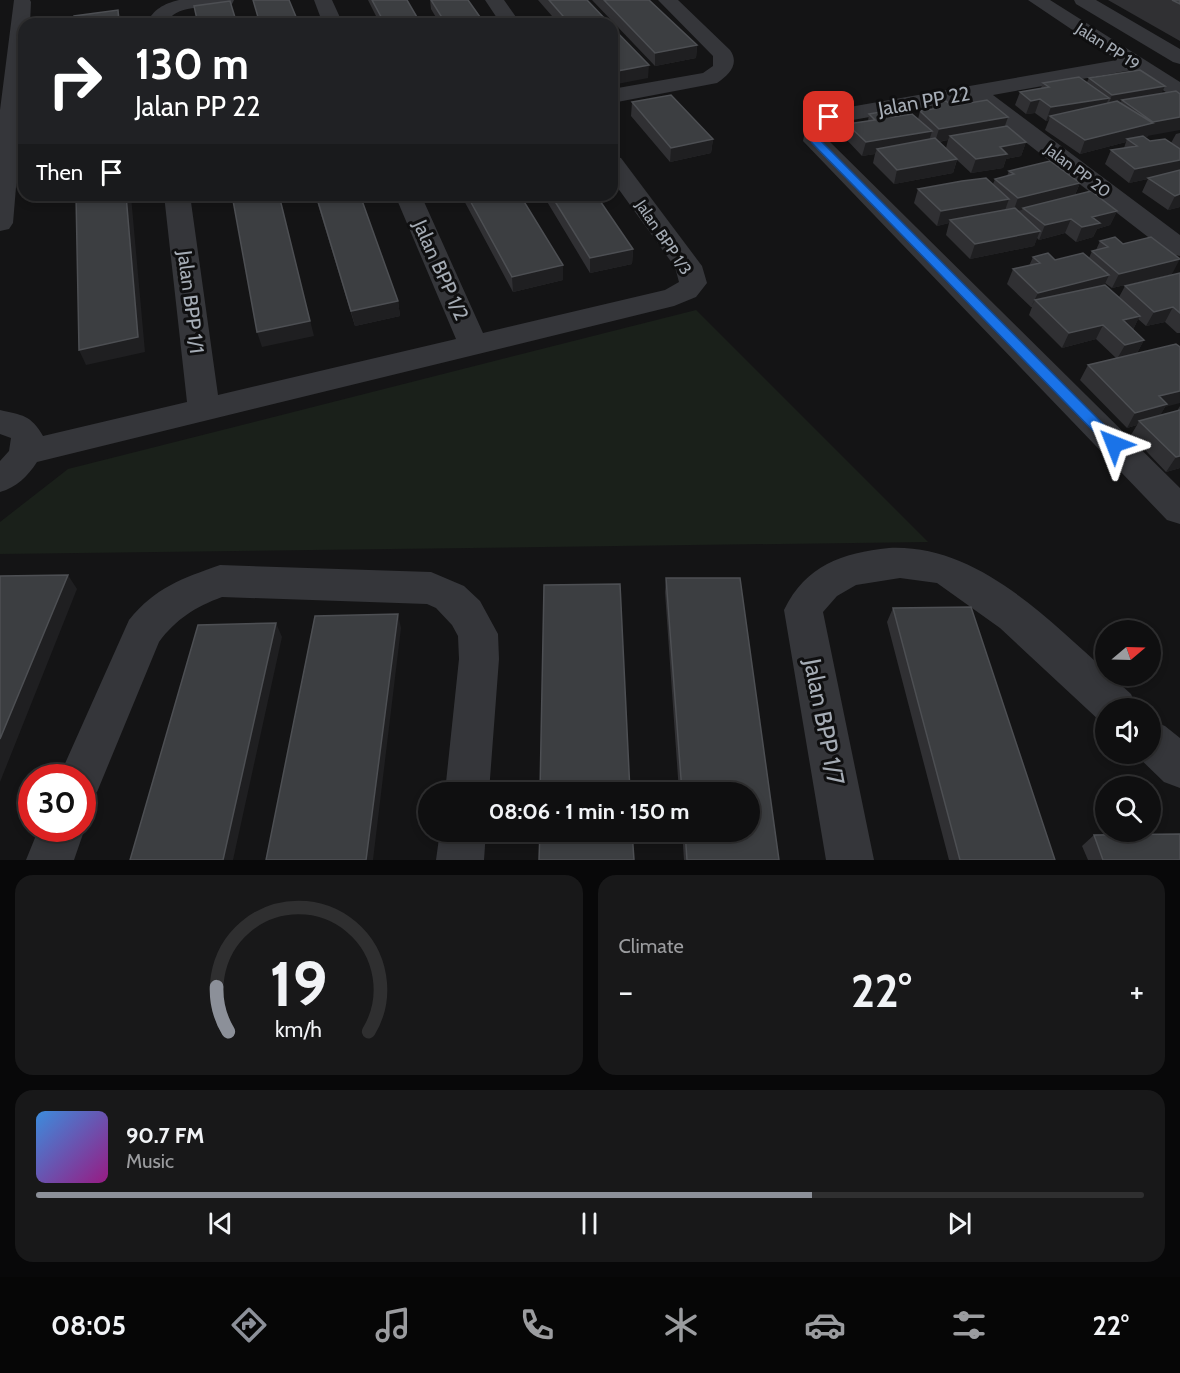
<!DOCTYPE html>
<html lang="en">
<head>
<meta charset="utf-8">
<style>
	:root { --surface:#0f0f10; --page:#181819; --text:#f1f3f6; --muted:#9b9c9f; --line:#2f2f30; --accent:#8c9099 }
	body { margin:0; font-family:Cabin,sans-serif; background:var(--page); color:var(--text); height:100vh; display:flex; flex-direction:column; font-size:22px; white-space:nowrap }
	* { box-sizing:border-box; margin:0 }
	p { font-size:20px; color:var(--muted) }
	.icon { flex:none; width:33px; height:33px; fill:none; stroke:currentColor; stroke-width:2; stroke-linecap:round; stroke-linejoin:round }
	.map { position:relative; height:860px; overflow:hidden }
	.drawer { display:flex; flex-direction:column; gap:15px; padding:15px; background:#080809; flex:1 }
	.drawer>* { flex:none }
	.banner { position:absolute; left:18px; top:18px; width:600px; height:183px; border-radius:18px; box-shadow:0 3px 9px #0003,0 0 0 2px var(--line); background:#202124; color:#fff; overflow:hidden }
	.needle { width:39px; rotate:71deg }
	.controls { position:absolute; left:1095px; top:620px; display:grid; gap:12px }
	.controls a { display:grid; place-items:center; width:66px; height:66px; border-radius:50%; background:var(--surface); box-shadow:0 3px 9px #0003,0 0 0 2px var(--line); font-size:30px }
	.speed { position:absolute; left:18px; top:764px; display:flex; gap:12px; font-size:30px; font-weight:700; text-align:center }
	.speed>* { display:grid; place-content:center; width:78px; height:78px; border-radius:50%; background:var(--surface); box-shadow:0 3px 9px #0003,0 0 0 2px var(--line); line-height:1 }
	.speed .limit { border:9px solid #d22; background:#fff; color:#111 }
	.pin { position:absolute; display:grid; place-items:center; width:51px; height:51px; color:#fff; margin:-26px; border-radius:12px; box-shadow:0 3px 9px #0006 }
	.me { position:absolute; width:66px; margin:-33px; rotate:315deg; stroke-linejoin:round; filter:drop-shadow(0 0 4px #0008) }
	.turn { display:flex; align-items:center; gap:21px; height:126px; padding:0 18px; font-size:27px }
	.turn .icon { width:78px; height:78px; stroke-width:2.5 }
	.turn b { display:block; font-size:42px; line-height:51px }
	.then { display:flex; align-items:center; height:57px; padding:0 18px; background:#0003; gap:12px; font-size:22px }
	.big { font-size:45px; font-weight:700; line-height:1.1 }
	.drawer .tile { flex:1; display:flex; flex-direction:column; justify-content:center; gap:9px; min-width:0; padding:0 21px; border-radius:18px; background:var(--page) }
	.drawer .dial { align-items:center; gap:0 }
	.dial svg { height:156px; overflow:visible; fill:none; stroke:var(--line); stroke-width:7; stroke-linecap:round; text-anchor:middle }
	.dial text { fill:var(--text); stroke:none }
	.song { display:flex; align-items:center; gap:18px }
	.cover { width:72px; height:72px; border-radius:9px; background:linear-gradient(135deg,hsl(210 70% 55%),hsl(310 70% 35%)) }
	.played { height:6px; border-radius:3px; background:linear-gradient(90deg,var(--accent) 70%,var(--line) 70%) }
	.keys { display:flex; justify-content:space-around; direction:ltr }
	.heat { display:flex; justify-content:space-between; align-items:center; font-size:33px; direction:ltr }
	.drawer .tiles { flex:1; display:grid; gap:15px; grid-template-columns:1fr 1fr }
	.tile:last-child { grid-column:span 2 }
	.trip { position:absolute; left:418px; top:782px; width:342px; height:60px; border-radius:30px; background:var(--surface); box-shadow:0 3px 9px #0003,0 0 0 2px var(--line); font-weight:700; line-height:60px; text-align:center }
	.dock { display:flex; height:96px; justify-content:space-around; align-items:center; background:#060606; color:var(--muted) }
	.dock .icon { width:42px; height:42px }
	.dock .current { color:var(--accent) }
	.dock b { font-size:27px; color:var(--text) }
	.map>svg:first-child { display:block }
	.green { fill:#1a201a }
	.lines { fill:none; stroke-linecap:round; stroke-linejoin:round }
	.minor { fill:#35363a; fill-rule:evenodd }
	.wall { fill:#303033; fill-rule:evenodd }
	.shaded-wall { fill:#1f1f21 }
	.building { fill:#3c3e41; stroke:#4d4f53; stroke-width:1.5 }
	.route { fill:#1a73e8; stroke:#114b97; stroke-width:1.5 }
	.labels { text-anchor:middle; stroke-width:6; stroke-linejoin:round; paint-order:stroke }
	.far-street-label { font-size:16px; fill:#a5acb5; stroke:#0f0f10 }
	.street-label { font-size:20px; fill:#a5acb5; stroke:#0f0f10 }
	.near-street-label { font-size:24px; fill:#a5acb5; stroke:#0f0f10 }
</style>
</head>
<body>
<div class="map">
<svg width="1180" height="860" viewBox="0 0 1180 860">
	<rect width="100%" height="100%" fill="#141415"/>
	<path class="green" d="M696,310L928,542L0,554V522L68,469Z"/>
	<g class="lines">
		<path class="minor" d="M14,0H30L31,2L30,24H24V92L13,223L9,229L0,231V110Z
			M179,0H234L232,4L225,6C206,8 175,4 166,24H146C154,9 163,4 179,0Z
			M314,0H332L343,24H323Z
			M485,0H504L521,24H501Z
			M658,0H678L730,50C740,64 729,75 717,83L612,103V89L703,73L713,66V56Z
			M1028,0H1050L1180,82V98L1172,96L1132,70L993,95L1180,235V256L1170,254L970,99L836,123L828,128L827,139L1180,488V524L1167,520L803,141L806,127L821,112L1117,60Z
			M1074,0H1096L1180,49V64L1173,62L1076,4Z
			M612,156L621,158L702,266L707,283L696,297L674,306L37,462C27,477 17,487 0,492V461L9,451L11,438L0,434V410C22,415 31,415 43,436L187,402L164,195H190L218,395L456,339L395,195H421L483,333L665,290L679,282L675,267L612,180Z
			M889,548C976,544 1046,617 1106,671V675H1110L1131,694L1137,708H1106V723L1101,722L1000,628L937,583L900,578L856,585L837,596L823,612L874,860H826L784,610C806,565 842,553 889,548Z
			M220,565L431,572L464,586L480,601L498,634L499,659L489,792H445L459,659L458,636L452,625L436,608L427,604L222,597C195,607 176,619 159,642L97,792L82,798V777H59L129,620C156,587 181,579 220,565Z
			M1150,720L1165,726L1180,738V788L1164,782L1134,753H1150Z
			M82,822L85,828L74,860H26L39,828H82Z
			M440,831H486L484,860H436Z"/>
	</g>
	<path class="wall" d="M368,0H407L421,24H380Z
		M430,0H468L485,24H440L431,9Z
		M538,0H587L610,24H559Z
		M592,0H649L697,45L696,58L655,66Z
		M1108,0H1180V41Z
		M1089,78L1161,94L1176,91L1147,137L1144,138L1150,141L1171,143L1176,134L1180,133V207L1168,210L1142,192L1148,179L1129,183L1105,164L1111,150L1124,148L1126,142L1080,154L1045,130L1049,120L1046,121L1035,113L1026,114L1015,105L1020,92L1041,88L1043,83L1087,82Z
		M632,102L713,139L711,153L670,162L631,116Z
		M933,103L952,106L1008,117L1005,126L1026,142L1021,156L1006,159L1003,168L971,173L957,160L953,173L894,184L873,163L875,154L862,156L845,138L847,124L868,121L869,114L918,119L920,111L932,109ZM948,140L946,148L939,142Z
		M1009,171L1080,183L1075,195L1117,211L1110,225L1097,229L1093,237L1076,242L1065,233L1039,240L1037,238L1034,246L970,259L946,235L949,223L937,226L914,203L918,189L993,184L995,179L1007,176Z
		M315,195H360L398,301L400,316L355,326Z
		M461,195H520L563,265V280L513,292Z
		M543,195H596L633,249L632,264L590,273Z
		M1100,241L1123,244L1172,274L1112,288L1105,283L1104,285L1119,297L1125,286L1180,273V333H1177L1165,322L1146,326L1138,319L1133,330L1144,340L1137,353L1165,407L1160,415L1177,411L1180,406V468L1166,472L1131,435L1137,425L1127,428L1080,380L1088,365L1116,358L1096,339L1062,348L1029,315L1032,307H1031L1007,284L1013,269L1029,266L1033,257L1055,260L1089,258L1092,251L1096,250Z
		M666,578L779,860H684L682,831H750V792H679L665,592Z
		M893,608L1055,860H949L887,622Z
		M1094,835L1180,860H1088L1082,846Z"/>
	<path class="shaded-wall" d="M118,10L123,22V24H119Z
		M697,45L696,58L655,66V53Z
		M649,65L648,78L612,85V72Z
		M1165,86L1159,99L1122,100L1119,106L1107,108L1112,95Z
		M1109,98L1103,111L1050,116L1049,120L1046,121L1051,107Z
		M1040,99L1035,113L1026,114L1031,101Z
		M1008,117L1003,131L950,136L948,140L935,142L939,129Z
		M1180,117V130L1147,136V137L1130,141L1127,139L1126,142L1080,154L1085,140L1153,123V122Z
		M932,131L928,145L877,149L875,154L862,156L866,142Z
		M713,139L711,153L670,162L671,148Z
		M1026,142L1021,156L1006,159L1003,168L971,173L976,159L1000,147Z
		M957,159L953,173L894,184L897,170Z
		M1180,160V173L1148,178V179L1129,183L1135,169Z
		M1080,183L1074,197L1023,208L1022,210L1013,212L1018,198Z
		M1180,194V207L1168,210L1175,196Z
		M126,195H131V196L145,352L86,365L79,350Z
		M279,195L314,336L262,347L257,332Z
		M1009,199L1004,213L950,220L949,223L937,226L941,211Z
		M1117,211L1110,225L1097,229L1093,237L1076,242L1082,227L1092,217Z
		M1071,219L1065,233L1039,240L1045,225Z
		M1040,231L1034,246L970,259L975,244Z
		M633,249L632,264L590,273V258Z
		M1180,259L1172,274L1112,288L1119,274Z
		M563,265V280L513,292L512,277Z
		M1109,275L1102,290L1035,300L1031,307L1038,293Z
		M398,301L400,316L355,326L351,311Z
		M1173,307L1165,322L1146,326L1154,312Z
		M1140,316L1132,331L1123,320Z
		M1103,325L1096,339L1062,348L1069,333Z
		M1144,340L1136,355L1117,359L1125,345Z
		M1180,391V403L1165,407L1158,419L1139,421L1137,425L1127,428L1135,413L1159,396Z
		M1180,456V468L1166,472L1176,457Z
		M68,575L77,589L0,782V739Z
		M398,614L401,628L373,860H366Z
		M276,623L282,637L233,860H223Z"/>
	<path class="building" d="M253,0H289L299,24H260Z
		M372,0H407L421,24H385Z
		M431,0H468L485,24H446Z
		M549,0H587L610,24H570Z
		M604,0H649L697,45L655,53Z
		M1172,0H1180V4Z
		M230,1L237,24H198L194,6Z
		M118,10L119,24H74V16Z
		M612,27L649,65L612,72Z
		M1140,70L1165,86L1112,95L1089,78Z
		M1079,77L1109,98L1051,107L1040,99L1031,101L1020,92L1049,87L1043,83Z
		M1176,91L1180,94V117L1153,122L1122,100Z
		M671,95L713,139L671,148L632,102Z
		M987,100L1008,117L939,129L920,111L939,108L933,103L946,101L952,106Z
		M1117,101L1153,123L1085,140L1050,116Z
		M886,111L892,117L912,114L932,131L866,142L847,124L875,120L869,114Z
		M1007,126L1026,142L1000,147L1007,154L976,159L950,136Z
		M1143,136L1150,141L1165,139L1180,149V160L1135,169L1111,150L1137,146L1127,139Z
		M935,138L957,159L897,170L877,149Z
		M1050,161L1080,183L1018,198L995,179L1014,174L1009,171Z
		M1180,170V194L1175,196L1148,178Z
		M986,178L1009,199L941,211L918,189L962,181Z
		M1091,191L1117,211L1092,217L1100,223L1082,227L1071,219L1045,225L1023,208Z
		M76,195H126L138,337L79,350Z
		M232,195H279L310,321L257,332Z
		M316,195H360L398,301L351,311Z
		M467,195H520L563,265L512,277Z
		M551,195H596L633,249L590,258Z
		M1015,208L1040,231L975,244L950,220Z
		M1115,237L1123,244L1151,237L1180,259L1119,274L1092,251L1108,247L1100,241Z
		M1048,253L1055,260L1083,253L1109,275L1038,293L1013,269L1040,263L1033,257Z
		M1180,273V313L1173,307L1154,312L1125,286Z
		M1105,285L1140,316L1123,320L1144,340L1125,345L1103,325L1069,333L1035,300Z
		M1176,344L1180,347V391L1159,396L1167,404L1135,413L1088,365Z
		M1180,410V456L1176,457L1139,421Z
		M68,575L0,739V576Z
		M666,578H740L779,860H687L685,831H750V792H682Z
		M620,584L630,792H540L544,585Z
		M971,607L1055,860H960L893,608Z
		M398,614L366,860H266L315,616Z
		M276,623L223,860H130L198,625Z
		M540,831H632L634,860H539Z
		M1180,834V860H1103L1094,835Z"/>
	<path class="route" d="M825,115L833,117C825,125 817,127 820,140L1119,440L1121,444L1119,447H1109L812,143C806,130 814,121 825,115Z"/>
	<g class="labels">
		<g class="far-street-label">
			<text transform="translate(1108 46) rotate(33)" y="6">Jalan PP 19</text>
			<text transform="translate(1078 170) rotate(37)" y="6">Jalan PP 20</text>
			<text transform="translate(664 237) rotate(56)" y="6">Jalan BPP 1/3</text>
		</g>
		<g class="street-label">
			<text transform="translate(924 101) rotate(-10)" y="7">Jalan PP 22</text>
			<text transform="translate(441 270) rotate(66)" y="7">Jalan BPP 1/2</text>
			<text transform="translate(191 302) rotate(83)" y="7">Jalan BPP 1/1</text>
		</g>
		<g class="near-street-label">
			<text transform="translate(824 722) rotate(79)" y="8">Jalan BPP 1/7</text>
		</g>
	</g>
</svg>
<div class="controls">
<a><svg class="needle" viewBox="-14 -14 28 28"><path d="M0-13l5 13h-10z" fill="#e53935"/><path d="M0 13l5-13h-10z" fill="#9b9c9f"/></svg></a>
<a><svg class="icon" aria-label="sound" viewBox="0 0 24 24"><path d="M4 9h4l5-4v14l-5-4H4zM17 9q2 3 0 6"/></svg></a>
<a><svg class="icon" aria-label="search" viewBox="0 0 24 24"><circle cx="10" cy="10" r="6"/><path d="M15 15l6 6"/></svg></a>
</div>
<div class="speed"><div class="limit">30</div></div>
<div class="pin" style="left:829px;top:117px;background:#d93025"><svg class="icon" aria-label="arrive" viewBox="0 0 24 24"><path d="M6 21V4h12l-3 4 3 4H6"/></svg></div>
<svg class="me" style="left:1114px;top:444px" viewBox="-20 -20 40 40"><path d="M0-17L14 15 0 8-14 15z" fill="#1a73e8" stroke="#fff" stroke-width="4"/></svg>
<div class="trip">08:06 · 1 min · 150 m</div>
<div class="banner">
<div class="turn"><svg class="icon" aria-label="right" viewBox="0 0 24 24"><path d="M7 20v-9h11M14 6l5 5-5 5"/></svg><div><b>130 m</b>Jalan PP 22</div></div>
<div class="then">Then<svg class="icon" aria-label="arrive" viewBox="0 0 24 24"><path d="M6 21V4h12l-3 4 3 4H6"/></svg></div>
</div>
</div>
<section class="drawer">
<div class="tiles">
<div class="tile dial"><svg viewBox="0 0 100 80">
<path d="M14 69A42 42 0 1 1 86 69"/>
<path d="M14 69A42 42 0 0 1 8 46" stroke="#8c9099"/>
<text x="50" y="56" font-size="32" font-weight="700">19</text>
<text x="50" y="72" font-size="11">km/h</text>
</svg></div>
<div class="tile"><p>Climate</p>
<div class="heat"><a>−</a><b class="big">22°</b><a>+</a></div>
</div>
<div class="tile">
<div class="song"><i class="cover"></i><div><b>90.7 FM</b><p>Music</p></div></div>
<div class="played"></div>
<div class="keys"><svg class="icon" aria-label="previous" viewBox="0 0 24 24"><path d="M18 5L8 12l10 7zM5 5v14"/></svg><svg class="icon" aria-label="pause" viewBox="0 0 24 24"><path d="M8 5v14M16 5v14"/></svg><svg class="icon" aria-label="next" viewBox="0 0 24 24"><path d="M6 5l10 7-10 7zM19 5v14"/></svg></div>
</div>
</div>
</section>
<nav class="dock">
<b>08:05</b>
<svg class="icon current" aria-label="directions" viewBox="0 0 24 24"><path d="M12 3l9 9-9 9-9-9zM9 14v-3h6M13 9l2 2-2 2"/></svg>
<svg class="icon" aria-label="music" viewBox="0 0 24 24"><path d="M9 18V5l10-2v13"/><circle cx="6" cy="18" r="3"/><circle cx="16" cy="16" r="3"/></svg>
<svg class="icon" aria-label="phone" viewBox="0 0 24 24"><path d="M5 4h4l2 5-3 2q2 4 5 5l2-3 5 2v4C11 20 4 13 5 4z"/></svg>
<svg class="icon" aria-label="climate" viewBox="0 0 24 24"><path d="M12 3v18M4 7l16 10M4 17L20 7"/></svg>
<svg class="icon" aria-label="car" viewBox="0 0 24 24"><path d="M5 17H2v-5l4-1 3-4h7l3 4 3 1v5h-3M9 17h6M6 11h13"/><circle cx="7" cy="17" r="2"/><circle cx="17" cy="17" r="2"/></svg>
<svg class="icon" aria-label="filters" viewBox="0 0 24 24"><path d="M4 7h16M4 17h16"/><circle cx="9" cy="7" r="2"/><circle cx="15" cy="17" r="2"/></svg>
<b>22°</b>
</nav>
</body>
</html>
